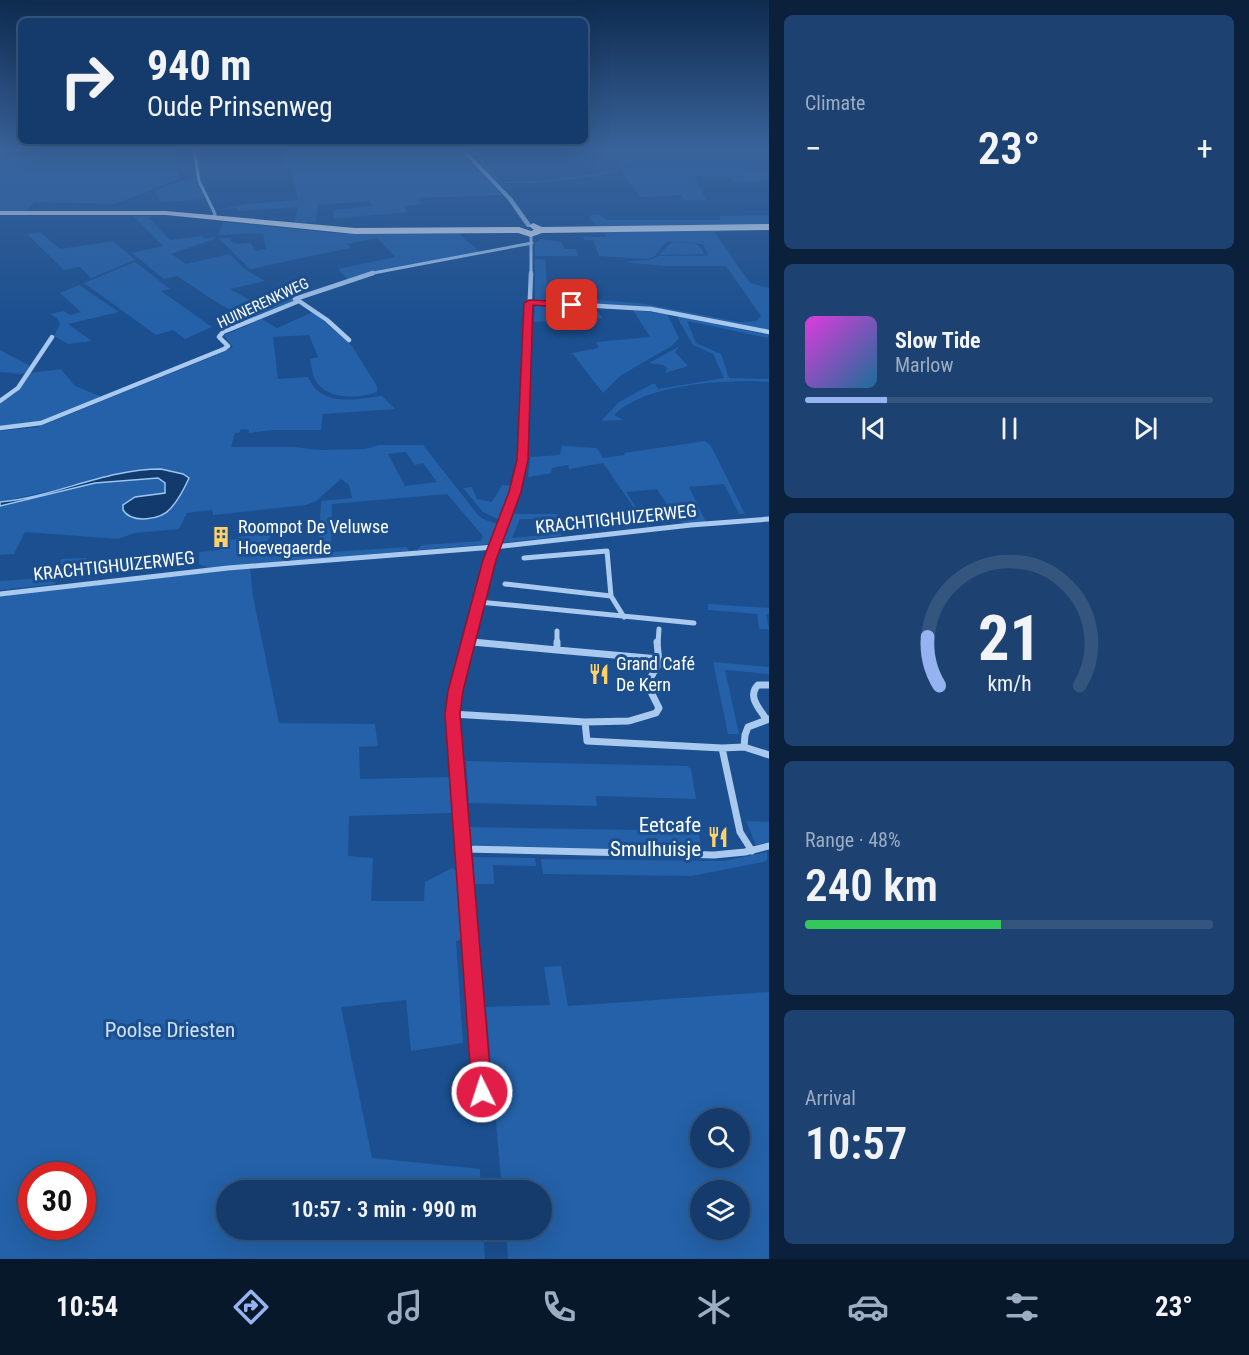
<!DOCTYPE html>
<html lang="en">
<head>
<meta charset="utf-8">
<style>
	:root { --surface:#143b6b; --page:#1d4271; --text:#f1f3f6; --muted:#9dadc1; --line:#33557e; --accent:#95b2f1 }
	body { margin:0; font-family:"Roboto Condensed",sans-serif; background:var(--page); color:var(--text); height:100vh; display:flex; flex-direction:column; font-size:22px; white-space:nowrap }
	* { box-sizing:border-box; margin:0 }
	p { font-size:20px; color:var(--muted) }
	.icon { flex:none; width:33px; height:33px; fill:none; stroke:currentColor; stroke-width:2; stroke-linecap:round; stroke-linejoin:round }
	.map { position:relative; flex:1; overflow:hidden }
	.side { display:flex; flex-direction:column; gap:15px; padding:15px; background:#0b203b; width:480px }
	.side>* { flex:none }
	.hud { position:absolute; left:18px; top:18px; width:570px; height:126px; border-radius:9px; box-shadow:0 6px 24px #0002,0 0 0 2px var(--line); background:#143b6b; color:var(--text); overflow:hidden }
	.tools { position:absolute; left:690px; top:1108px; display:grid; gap:12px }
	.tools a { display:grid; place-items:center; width:60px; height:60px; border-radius:50%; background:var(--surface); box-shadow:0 6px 24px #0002,0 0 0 2px var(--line); font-size:30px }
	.speed { position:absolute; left:18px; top:1162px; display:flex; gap:12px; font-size:30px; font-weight:700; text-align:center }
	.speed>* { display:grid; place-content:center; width:78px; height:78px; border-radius:50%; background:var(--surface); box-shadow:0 6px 24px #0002,0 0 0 2px var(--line); line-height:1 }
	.speed .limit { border:9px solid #d22; background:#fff; color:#111 }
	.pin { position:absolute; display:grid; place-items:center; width:51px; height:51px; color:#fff; margin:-26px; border-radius:12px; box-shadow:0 3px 9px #0006 }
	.me { position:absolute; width:66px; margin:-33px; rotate:356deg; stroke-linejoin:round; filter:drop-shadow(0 0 4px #0008) }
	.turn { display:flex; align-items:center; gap:21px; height:126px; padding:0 30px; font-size:27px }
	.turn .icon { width:78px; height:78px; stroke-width:2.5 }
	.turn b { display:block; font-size:42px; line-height:51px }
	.big { font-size:45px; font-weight:600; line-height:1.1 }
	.side .card { flex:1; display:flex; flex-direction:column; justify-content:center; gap:9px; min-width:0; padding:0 21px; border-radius:9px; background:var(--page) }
	.side .dial { align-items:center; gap:0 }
	.dial svg { height:156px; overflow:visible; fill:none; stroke:var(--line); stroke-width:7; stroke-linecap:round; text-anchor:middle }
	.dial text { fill:var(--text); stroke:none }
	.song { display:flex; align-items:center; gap:18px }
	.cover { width:72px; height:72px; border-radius:9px; background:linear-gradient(135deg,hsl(300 70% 55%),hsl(200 70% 35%)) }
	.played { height:6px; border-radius:3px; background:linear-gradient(90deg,var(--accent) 20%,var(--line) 20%) }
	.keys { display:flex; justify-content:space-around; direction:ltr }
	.heat { display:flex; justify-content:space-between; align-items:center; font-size:33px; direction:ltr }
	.charge { height:9px; border-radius:4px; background:linear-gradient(90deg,#34c759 48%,var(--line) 0) }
	.trip { position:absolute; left:216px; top:1180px; width:336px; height:60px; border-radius:30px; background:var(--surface); box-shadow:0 6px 24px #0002,0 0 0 2px var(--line); font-weight:600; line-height:60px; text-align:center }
	.dock { display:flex; height:96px; justify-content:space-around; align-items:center; background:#08182b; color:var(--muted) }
	.dock .icon { width:42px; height:42px }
	.dock .selected { color:var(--accent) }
	.dock b { font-size:27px; color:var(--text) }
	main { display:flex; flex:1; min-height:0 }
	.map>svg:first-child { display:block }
	.green { fill:#2461a8; fill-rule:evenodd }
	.water { fill:#123a6d; stroke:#9cc4f0; stroke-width:1.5 }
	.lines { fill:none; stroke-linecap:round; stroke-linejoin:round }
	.minor-far4 { stroke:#a9c9ee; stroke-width:3 }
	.minor-far3 { stroke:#a9c9ee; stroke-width:4.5 }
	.minor-far2 { stroke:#a9c9ee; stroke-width:5 }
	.minor-far1 { stroke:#a9c9ee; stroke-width:7 }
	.minor { stroke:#a9c9ee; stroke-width:9 }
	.tertiary { fill:#a9c9ee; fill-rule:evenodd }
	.primary { fill:#f0f6ff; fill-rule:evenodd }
	.route { fill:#e11d48; stroke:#92132f; stroke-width:1.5 }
	.labels { text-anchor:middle; stroke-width:6; stroke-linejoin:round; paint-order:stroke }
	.far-street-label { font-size:15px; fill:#fff; stroke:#1b4f8f }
	.street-label { font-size:18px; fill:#fff; stroke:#1b4f8f }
	.poi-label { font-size:18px; fill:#fff; stroke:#1b4f8f; text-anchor:start }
	.near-poi-label { font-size:21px; fill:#fff; stroke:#1b4f8f; text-anchor:end }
	.near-park-label { font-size:21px; fill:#cfe3fa; stroke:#1b4f8f }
</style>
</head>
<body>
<main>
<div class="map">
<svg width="769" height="1259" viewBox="0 0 769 1259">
	<rect width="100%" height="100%" fill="#1b4f8f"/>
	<path class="green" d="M0,149H175L179,179L115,204L34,202L26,212H0Z
		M284,149H460L502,195L416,198L423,204L403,206L408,212L333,219L334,210L373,206L369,201L318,205L316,221L294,224L298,207L238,211L236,208L216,210L246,204L298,200L291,167L284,166Z
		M622,160H627L626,163L615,172L601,176L536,183H496L479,164L483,163L501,182L544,181L613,170L619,166Z
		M625,168L769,169V180L734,182L729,176H694L706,200H685L681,195L641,197L621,172Z
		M195,177L205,199L161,202L153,190Z
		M594,214L600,215L607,220H721L719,216L769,215V225L597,227L589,217Z
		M133,216H156L148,217L170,240L201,236L205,239L213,237L214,239L171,254L186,264L229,254L246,270L265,281L230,289L257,304L290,296L297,301L251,320L221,305L177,276L164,279L132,253L163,246Z
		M223,222L346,234H459L480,252L382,270L348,280L338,269L395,257L377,238L347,244L350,248L250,269L218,238H232L230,241L238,244L251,243L255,251L266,249L263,233L218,235Z
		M769,228V230L714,232L750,283L769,288V330L649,307L538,301L535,299V259L545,260L548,295L551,297L639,303L739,322L756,321L761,316L726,266H665L623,262L649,260L659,256H706L708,254L703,244L668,242L663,245L655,256L648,259L599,256L593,240H584L583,237H606L603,232H612Z
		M40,232L60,249L113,241L135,260L91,278L80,267L64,270L27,234Z
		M541,239L561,242L565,249H576L578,256H535V243Z
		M672,243C686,242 699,240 704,254L660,255L667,246Z
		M135,262L170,289L161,291L212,327L185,339L173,330L156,335L84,283Z
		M79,285L119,312L68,324L92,341L68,344L54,336L60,324L57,318L50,314L64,311L70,315L81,312L60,293Z
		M541,304L593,307L603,318L534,322L535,307Z
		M633,310L667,314L679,338L673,345L620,376L603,393L572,353L599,348L596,342L650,337Z
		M313,312L352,346L377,386V392C358,399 324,401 314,377C312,372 311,365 310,359L318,357L309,335L273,337L278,379L308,377C322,408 355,399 382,396L395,409L323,414L321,430H272L249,433V430L241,429L239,433H235L231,447H295L318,450L365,449L379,445H423L478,515L483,519L500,525L492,544L417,550L422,545L481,541L483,536L447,494L332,504L331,552L407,547L409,551L208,568L199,564V552L220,550L219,541L238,539V537L273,533L262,548C278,557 307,562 319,544L321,501L352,498L349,485L341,479L316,501L306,505L213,515L212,510L187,513L179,529L135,533L118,539L25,532L14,554L0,555V506C41,496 125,468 164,480L166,487L165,493L130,499L126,515L140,518L173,504L186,484L176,472L161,469L138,471L0,502V431L38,427L219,354L233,347L224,336L225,335L262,319L277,328ZM406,452L415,465L423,463L437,482L405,486L388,454Z
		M679,316L769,335L768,338L687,321L696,343L721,354L729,378L769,379V382C727,379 644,384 614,415L624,420L601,421L619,402L652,384H655L658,389L724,378L713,354L693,345L678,319Z
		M680,346L675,352L688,366L665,373L667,368L663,365L649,363Z
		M0,350L30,366L24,374L0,372Z
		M61,369L75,386L102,397L34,424L0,427V404L17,392L30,373Z
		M705,441L711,446L745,514H739L724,484L689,487L706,522L687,524L678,521L657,489L626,492L649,527L648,528L603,463L569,469L568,465L552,468L551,473L528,477L530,457L560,455L562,446L597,448L603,458L625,455L624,453Z
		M502,485L514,486L502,521L483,512L463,488L472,487L477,499L492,502Z
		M514,514H558L559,519H520L512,538L561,533V536L502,543Z
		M87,558V574L60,577L61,559Z
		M250,568L253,597L279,723L375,724L378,746L359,747L360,779L450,777L452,813L349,816L348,856L373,858L371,901H424L425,882L452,868L458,872L463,939L456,941L463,1043L411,1051L406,1000L341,1007L372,1158L480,1169L481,1191H226V1230H483L485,1259H0V596ZM32,1176H82V1227H32Z
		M43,578L54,581L56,584L0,590V581Z
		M708,604L769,608V614H766L769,629H759L757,614L708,610Z
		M713,662L769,667V674L725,670L739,734H728Z
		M466,761L687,766L691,769L696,799L596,796L597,806L469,803Z
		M746,821L769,822V842L756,845Z
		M470,827L698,831L703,853L475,847L471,843Z
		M767,852V860L763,862L692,876L543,874L541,859L724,861Z
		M473,857L535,858L536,866L493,865L494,884H475Z
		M561,966L568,1006L769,992V1259H508L506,1230H542V1191H502L486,1007L550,1005L544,967ZM700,1119H740V1158H700ZM700,1191H740V1230H700Z"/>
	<path class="water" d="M161,469L183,474L189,478C185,487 178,500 171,508C161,520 132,524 123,510V505L135,497L165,493V483L158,478L95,483L0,506V502C55,497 105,469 161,469Z"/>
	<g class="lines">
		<path class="minor-far4" d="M194,149L199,181L215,214L213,217
			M368,274L532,243
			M531,274V234"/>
		<path class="minor-far3" d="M299,301L327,320L349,340
			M529,302L651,309L769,332
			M0,401L18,388L52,337
			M0,428L41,423L224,349L228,346L219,337L223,332L299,301L295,299L373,273
			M524,436L531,273"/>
		<path class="minor-far2" d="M524,558L607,551L611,596
			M505,584L611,596L624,617
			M0,594L228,568L494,547L691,525L769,519
			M479,602L694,623
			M557,631V644
			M469,642L489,644
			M468,644C475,616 481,586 490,559C504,517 522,479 524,434
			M658,644L659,629"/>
		<path class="minor-far1" d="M472,642L557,650V642
			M557,650L659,659
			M452,714L585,722L587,741L722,748
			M766,719C759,708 747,696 758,685H769
			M585,722L629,721L656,713L659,708L647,684L659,663L657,642
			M744,747L745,735L748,727L769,719
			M463,849L714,855L745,852L769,846
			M752,851L740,832L722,748L744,747L769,755
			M468,913L452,714L455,691L468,642"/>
		<path class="minor" d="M468,911L482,1092"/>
		<path class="tertiary" d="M460,149H464L512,198L532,226L531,227H527L508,200Z"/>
		<path class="primary" d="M0,211H166L355,228L519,227L531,231L534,230L529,226L533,223L542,227L769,224V230L542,233L531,237L518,233L355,234L166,215H0Z"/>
	</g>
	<linearGradient id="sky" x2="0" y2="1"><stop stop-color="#0f2b4f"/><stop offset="0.46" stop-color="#39639b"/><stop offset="1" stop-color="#39639b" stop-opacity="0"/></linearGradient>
	<rect width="769" height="325" fill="url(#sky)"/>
	<path class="route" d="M529,300L572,302L577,305L572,308L533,305L528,460L521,492L496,560L463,691L460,714L492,1092L489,1098L482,1101L475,1098L472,1092L445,714L448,691L483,560L509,492L517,460L524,303Z"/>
	<defs>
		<symbol id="building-bare" viewBox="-9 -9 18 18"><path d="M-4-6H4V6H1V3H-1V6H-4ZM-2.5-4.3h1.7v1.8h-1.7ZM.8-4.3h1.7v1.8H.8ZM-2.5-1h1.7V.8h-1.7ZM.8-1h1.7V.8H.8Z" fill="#ffd166" stroke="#1b4f8f" stroke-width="2.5" paint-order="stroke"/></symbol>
		<symbol id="restaurant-bare" viewBox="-9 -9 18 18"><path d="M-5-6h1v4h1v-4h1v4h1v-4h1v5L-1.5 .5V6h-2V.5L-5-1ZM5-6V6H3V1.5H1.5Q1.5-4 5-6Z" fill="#ffd166" stroke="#1b4f8f" stroke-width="2.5" paint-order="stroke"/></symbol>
	</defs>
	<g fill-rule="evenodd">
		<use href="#building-bare" x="206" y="522" width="30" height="30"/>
		<use href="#restaurant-bare" x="584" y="659" width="30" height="30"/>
		<use href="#restaurant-bare" x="703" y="822" width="30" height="30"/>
	</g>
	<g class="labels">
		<g class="far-street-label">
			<text transform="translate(263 303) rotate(-25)" y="5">HUINERENKWEG</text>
		</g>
		<g class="street-label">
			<text transform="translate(616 519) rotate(-6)" y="6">KRACHTIGHUIZERWEG</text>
			<text transform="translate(114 566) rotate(-6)" y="6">KRACHTIGHUIZERWEG</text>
		</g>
		<g class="poi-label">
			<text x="238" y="533">Roompot De Veluwse<tspan x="238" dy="21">Hoevegaerde</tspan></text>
			<text x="616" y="670">Grand Café<tspan x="616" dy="21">De Kern</tspan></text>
		</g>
		<g class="near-poi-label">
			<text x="701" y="832">Eetcafe<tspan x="701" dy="24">Smulhuisje</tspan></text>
		</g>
		<g class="near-park-label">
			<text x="170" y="1037">Poolse Driesten</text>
		</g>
	</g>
</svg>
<div class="tools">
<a><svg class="icon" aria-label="search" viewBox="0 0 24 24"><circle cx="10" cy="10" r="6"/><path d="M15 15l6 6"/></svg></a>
<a><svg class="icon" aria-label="layers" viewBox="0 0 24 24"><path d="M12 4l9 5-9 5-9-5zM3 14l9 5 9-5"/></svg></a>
</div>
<div class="speed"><div class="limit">30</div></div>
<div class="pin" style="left:572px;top:305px;background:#d93025"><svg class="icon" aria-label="arrive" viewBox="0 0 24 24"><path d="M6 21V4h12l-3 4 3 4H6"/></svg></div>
<svg class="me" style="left:482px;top:1092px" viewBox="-20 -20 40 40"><circle r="17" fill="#e11d48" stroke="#fff" stroke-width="3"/><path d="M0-11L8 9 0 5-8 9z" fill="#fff"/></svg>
<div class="trip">10:57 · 3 min · 990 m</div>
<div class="hud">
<div class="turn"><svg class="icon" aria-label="right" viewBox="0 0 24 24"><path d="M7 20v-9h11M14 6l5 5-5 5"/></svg><div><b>940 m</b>Oude Prinsenweg</div></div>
</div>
</div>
<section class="side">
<div class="card"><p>Climate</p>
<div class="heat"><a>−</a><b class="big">23°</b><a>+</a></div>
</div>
<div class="card">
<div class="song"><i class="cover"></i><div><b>Slow Tide</b><p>Marlow</p></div></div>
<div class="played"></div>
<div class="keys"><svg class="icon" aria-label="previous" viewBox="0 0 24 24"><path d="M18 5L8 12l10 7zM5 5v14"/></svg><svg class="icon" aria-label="pause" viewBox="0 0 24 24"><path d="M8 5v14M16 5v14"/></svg><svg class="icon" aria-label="next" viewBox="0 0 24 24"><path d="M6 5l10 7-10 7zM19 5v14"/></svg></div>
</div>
<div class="card dial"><svg viewBox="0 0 100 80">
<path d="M14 69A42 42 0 1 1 86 69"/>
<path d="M14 69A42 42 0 0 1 8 44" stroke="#95b2f1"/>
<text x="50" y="56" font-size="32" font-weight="700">21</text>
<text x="50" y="72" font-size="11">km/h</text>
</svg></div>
<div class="card"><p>Range · 48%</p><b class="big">240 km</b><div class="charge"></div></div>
<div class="card"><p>Arrival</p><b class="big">10:57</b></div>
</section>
</main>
<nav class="dock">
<b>10:54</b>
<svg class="icon selected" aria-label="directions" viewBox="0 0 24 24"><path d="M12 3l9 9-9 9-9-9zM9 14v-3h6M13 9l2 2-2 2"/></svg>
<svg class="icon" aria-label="music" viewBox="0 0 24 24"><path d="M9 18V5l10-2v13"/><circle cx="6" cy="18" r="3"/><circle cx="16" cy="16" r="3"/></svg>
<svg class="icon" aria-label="phone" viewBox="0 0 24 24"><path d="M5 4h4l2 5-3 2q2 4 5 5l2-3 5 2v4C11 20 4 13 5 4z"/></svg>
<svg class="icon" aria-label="climate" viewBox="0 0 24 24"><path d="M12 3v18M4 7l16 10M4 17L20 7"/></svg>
<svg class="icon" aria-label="car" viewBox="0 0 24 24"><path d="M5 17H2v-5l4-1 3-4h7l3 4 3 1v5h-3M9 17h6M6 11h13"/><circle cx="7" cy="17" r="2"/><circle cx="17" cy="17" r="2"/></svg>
<svg class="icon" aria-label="filters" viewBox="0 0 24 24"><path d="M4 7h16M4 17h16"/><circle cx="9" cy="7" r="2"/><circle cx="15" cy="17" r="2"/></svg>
<b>23°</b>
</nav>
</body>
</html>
